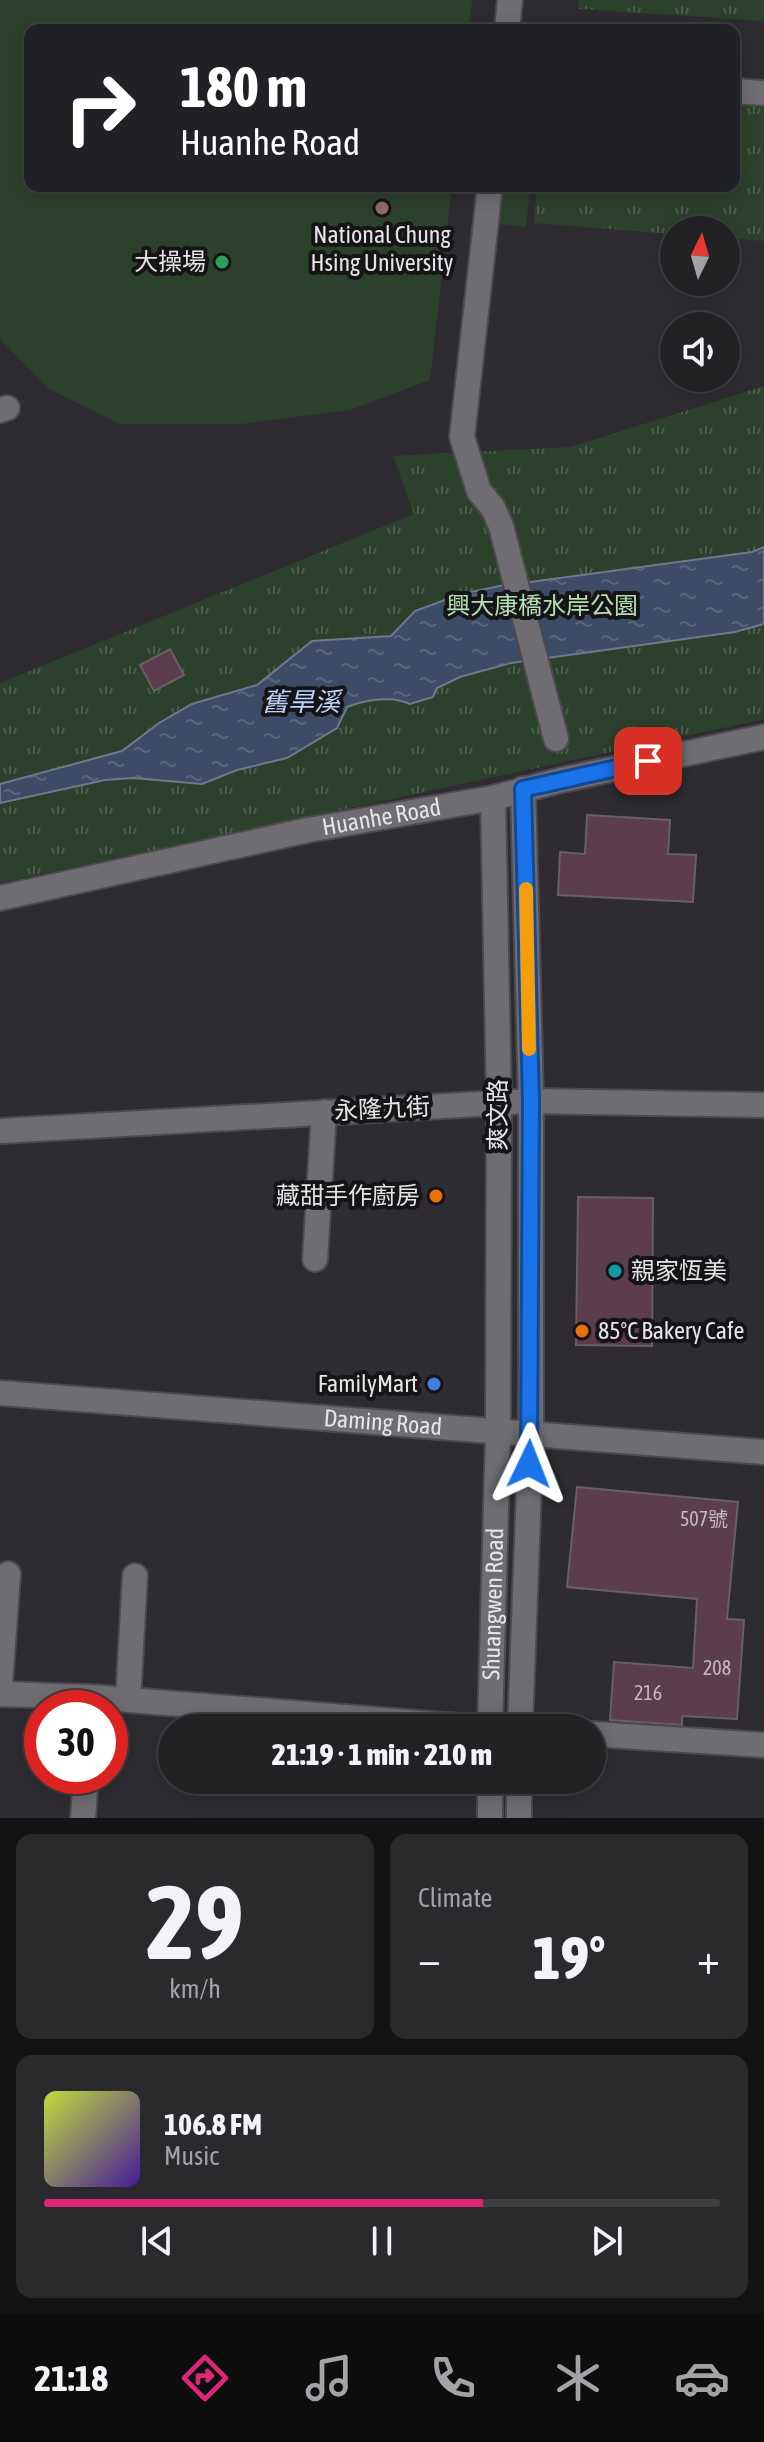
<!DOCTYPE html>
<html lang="en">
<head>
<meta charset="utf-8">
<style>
	:root { --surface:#222124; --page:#2a292c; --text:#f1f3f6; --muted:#a2a3a6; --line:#3f3e41; --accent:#db2777 }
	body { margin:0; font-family:"Asap Condensed","Noto Sans TC",sans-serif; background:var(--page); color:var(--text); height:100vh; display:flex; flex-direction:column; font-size:30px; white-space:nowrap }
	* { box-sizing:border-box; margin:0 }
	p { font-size:26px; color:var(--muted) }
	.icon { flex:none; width:44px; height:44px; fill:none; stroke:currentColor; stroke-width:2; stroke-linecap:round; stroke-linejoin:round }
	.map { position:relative; height:1818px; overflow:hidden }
	.side { display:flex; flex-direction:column; gap:16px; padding:16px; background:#131214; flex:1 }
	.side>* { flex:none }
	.banner { position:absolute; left:24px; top:24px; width:716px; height:168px; border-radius:16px; box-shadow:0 4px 20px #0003,0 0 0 2px var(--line); background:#202124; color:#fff; overflow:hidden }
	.needle { width:52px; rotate:5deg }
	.buttons { position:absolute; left:660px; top:216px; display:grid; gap:16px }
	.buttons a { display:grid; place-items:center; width:80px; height:80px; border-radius:50%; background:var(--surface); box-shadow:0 4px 20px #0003,0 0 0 2px var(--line); font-size:40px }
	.speed { position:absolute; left:24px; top:1690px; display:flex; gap:16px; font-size:40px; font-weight:700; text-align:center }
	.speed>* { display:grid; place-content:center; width:104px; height:104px; border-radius:50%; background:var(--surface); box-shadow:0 4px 20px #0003,0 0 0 2px var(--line); line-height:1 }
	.speed .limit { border:12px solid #d22; background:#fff; color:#111 }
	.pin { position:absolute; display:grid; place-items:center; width:68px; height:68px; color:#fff; margin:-34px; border-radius:16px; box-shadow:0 4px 12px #0006 }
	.me { position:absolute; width:88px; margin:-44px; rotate:2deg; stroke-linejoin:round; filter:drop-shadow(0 0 6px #0008) }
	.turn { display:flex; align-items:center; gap:28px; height:168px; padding:0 24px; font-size:36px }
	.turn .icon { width:104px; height:104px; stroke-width:2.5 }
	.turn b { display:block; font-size:56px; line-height:68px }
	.big { font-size:60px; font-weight:800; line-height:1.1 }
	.side .tile { flex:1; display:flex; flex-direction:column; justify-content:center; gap:12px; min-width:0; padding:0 28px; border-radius:16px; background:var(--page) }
	.side .dial { align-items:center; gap:0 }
	.dial b { font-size:104px; line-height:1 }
	.song { display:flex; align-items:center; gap:24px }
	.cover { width:96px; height:96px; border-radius:12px; background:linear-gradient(135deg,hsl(70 70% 55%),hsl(260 70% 35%)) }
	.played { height:8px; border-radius:4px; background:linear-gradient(90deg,var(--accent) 65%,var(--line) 65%) }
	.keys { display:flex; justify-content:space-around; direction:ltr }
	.heat { display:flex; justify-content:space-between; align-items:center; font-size:44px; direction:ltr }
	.side .tiles { flex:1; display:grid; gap:16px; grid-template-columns:1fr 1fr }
	.tile:last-child { grid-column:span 2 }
	.trip { position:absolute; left:158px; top:1714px; width:448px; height:80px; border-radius:40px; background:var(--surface); box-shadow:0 4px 20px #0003,0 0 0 2px var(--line); font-weight:800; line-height:80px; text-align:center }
	.dock { display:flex; height:128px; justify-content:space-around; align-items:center; background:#0e0d0e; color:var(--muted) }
	.dock .icon { width:56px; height:56px }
	.dock .on { color:var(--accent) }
	.dock b { font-size:36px; color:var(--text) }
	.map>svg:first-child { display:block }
	.green { fill:#2c412b }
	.park { fill:url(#park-tufts) }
	.water { fill:url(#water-ripples); stroke:#6f798d; stroke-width:2 }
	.building { fill:#5c3d4d; stroke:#676164; stroke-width:2 }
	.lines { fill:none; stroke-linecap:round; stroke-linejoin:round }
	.minor-casing { stroke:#4c4a4e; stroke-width:28 }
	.minor { stroke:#706d72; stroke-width:24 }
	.route-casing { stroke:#114b97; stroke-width:20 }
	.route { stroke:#1a73e8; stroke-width:14 }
	.slow { stroke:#f59e0b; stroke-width:14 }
	.education-dot { fill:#8d6e63; stroke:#161417; stroke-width:3 }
	.leisure-dot { fill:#2e9e5b; stroke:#161417; stroke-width:3 }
	.food-dot { fill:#e8710a; stroke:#161417; stroke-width:3 }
	.culture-dot { fill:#0f9aa8; stroke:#161417; stroke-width:3 }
	.shop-dot { fill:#3f7fe0; stroke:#161417; stroke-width:3 }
	.labels { text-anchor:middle; stroke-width:8; stroke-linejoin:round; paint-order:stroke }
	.number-label { font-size:20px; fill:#c4bac0 }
	.poi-label { font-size:24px; fill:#e6e4e7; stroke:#161417; text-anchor:end }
	.park-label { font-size:24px; fill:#b3e0b2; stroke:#161417 }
	.street-label { font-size:24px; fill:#e6e4e7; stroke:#161417 }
	.water-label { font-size:26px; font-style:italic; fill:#bdd4fd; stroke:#161417 }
</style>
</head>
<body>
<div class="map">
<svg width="764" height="1818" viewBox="0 0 764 1818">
	<defs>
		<pattern id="park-tufts" width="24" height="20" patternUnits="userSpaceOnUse" patternTransform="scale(2)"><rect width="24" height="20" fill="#2c412b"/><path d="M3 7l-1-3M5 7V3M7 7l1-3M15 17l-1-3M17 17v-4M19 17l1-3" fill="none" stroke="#4b5c4a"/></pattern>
		<pattern id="water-ripples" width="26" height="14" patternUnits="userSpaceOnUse" patternTransform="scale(2)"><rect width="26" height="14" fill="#3c4b66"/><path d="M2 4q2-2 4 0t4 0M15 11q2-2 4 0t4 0" fill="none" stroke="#58657c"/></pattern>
	</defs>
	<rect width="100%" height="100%" fill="#2e2c30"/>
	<path class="green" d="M0,0H472L469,30H30V186H452L430,380L350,410L241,424H120L49,389L0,339Z
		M500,186H530L526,227L497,224Z"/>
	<path class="park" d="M579,0H764V21L579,9Z
		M734,103L764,106V241L726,238V230H674V234L534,223L537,186H734Z
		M764,386V719L0,883V683L414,514L393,456L571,447Z"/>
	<path class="water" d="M764,547V624L735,632L511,663L460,677L437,688L433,697L410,704C392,695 365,700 347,707L337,728L287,758L237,770L202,784L133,778L105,780L0,803V784L122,751L159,723L192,704L257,685L312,641L391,636L415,611L461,594L500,586L752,552Z"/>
	<path class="building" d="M170,649L184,675L154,691L140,665Z
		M587,815L670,820L668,854L696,855L693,902L558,895L560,852L585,854Z
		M578,1197L653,1198L652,1346L576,1345Z
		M577,1487L738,1502L727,1619L744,1620L737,1719L682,1716V1725L610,1720L614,1662L693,1668L697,1599L567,1587Z"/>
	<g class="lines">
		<defs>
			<g id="minor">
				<path d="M507,30L510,0"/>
				<path d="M734,91L764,93"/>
				<path d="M490,186L462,437L479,491L493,508L501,526L556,739"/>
				<path d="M0,410L7,408"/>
				<path id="s1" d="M0,898L308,830L493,798L561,780L764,737"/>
				<path d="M0,1131L531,1101L764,1105"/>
				<path d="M315,1259L324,1112"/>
				<path id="s2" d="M0,1393L764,1452"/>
				<path d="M0,1685L8,1574"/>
				<path d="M0,1694L91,1697L484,1728"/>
				<path d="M128,1700L135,1576"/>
				<path id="s3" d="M490,1728L498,1432L499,1103L493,798"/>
				<path d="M520,1728L531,1434V1101L523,789"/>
				<path d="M592,1734L764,1745"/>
				<path d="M83,1818L86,1776"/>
				<path d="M490,1818V1780"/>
				<path d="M519,1818V1780"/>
			</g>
		</defs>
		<use href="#minor" class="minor-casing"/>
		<use href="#minor" class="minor"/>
	</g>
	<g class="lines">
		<defs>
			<path id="route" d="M529,1464L531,1101L523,789L648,761"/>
		</defs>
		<use href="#route" class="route-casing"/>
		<use href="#route" class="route"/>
		<path class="slow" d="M526,889L529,1049"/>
	</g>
	<circle class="education-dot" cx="382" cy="208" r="8"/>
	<circle class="leisure-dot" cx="222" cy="262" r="8"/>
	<g class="food-dot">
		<circle cx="436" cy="1196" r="8"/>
		<circle cx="582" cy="1331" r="8"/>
	</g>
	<circle class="culture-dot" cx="615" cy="1271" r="8"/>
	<circle class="shop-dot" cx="434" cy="1384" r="8"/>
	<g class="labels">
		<g class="number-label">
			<text x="704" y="1526">507號</text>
			<text x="717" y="1675">208</text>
			<text x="648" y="1700">216</text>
		</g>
		<g class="poi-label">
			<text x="382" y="243" text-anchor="middle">National Chung<tspan x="382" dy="28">Hsing University</tspan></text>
			<text x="206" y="270">大操場</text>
			<text x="420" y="1204">藏甜手作廚房</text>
			<text x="631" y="1279" text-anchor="start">親家恆美</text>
			<text x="598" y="1339" text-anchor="start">85°C Bakery Cafe</text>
			<text x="418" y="1392">FamilyMart</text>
		</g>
		<g class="park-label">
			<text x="542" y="614">興大康橋水岸公園</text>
		</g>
		<g class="street-label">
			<text dy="8" stroke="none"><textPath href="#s1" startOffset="390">Huanhe Road</textPath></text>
			<text transform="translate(382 1109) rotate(-3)" y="8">永隆九街</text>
			<text transform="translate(498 1115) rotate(-90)" y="8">爽文路</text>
			<text dy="8" stroke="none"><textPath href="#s2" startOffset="384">Daming Road</textPath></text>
			<text dy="8" stroke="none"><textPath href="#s3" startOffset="124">Shuangwen Road</textPath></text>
		</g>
		<g class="water-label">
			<text x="301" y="711">舊旱溪</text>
		</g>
	</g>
</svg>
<div class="buttons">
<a><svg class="needle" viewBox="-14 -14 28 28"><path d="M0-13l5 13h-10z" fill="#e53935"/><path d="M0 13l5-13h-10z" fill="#a2a3a6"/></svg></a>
<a><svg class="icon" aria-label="sound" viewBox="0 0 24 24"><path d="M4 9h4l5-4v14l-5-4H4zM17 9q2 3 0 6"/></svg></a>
</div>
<div class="speed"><div class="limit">30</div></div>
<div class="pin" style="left:648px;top:761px;background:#d93025"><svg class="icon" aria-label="arrive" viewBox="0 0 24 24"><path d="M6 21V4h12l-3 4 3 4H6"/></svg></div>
<svg class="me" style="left:529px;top:1464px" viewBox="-20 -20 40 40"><path d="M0-17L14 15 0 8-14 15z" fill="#1a73e8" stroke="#fff" stroke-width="4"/></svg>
<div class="trip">21:19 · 1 min · 210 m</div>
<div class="banner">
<div class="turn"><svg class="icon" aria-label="right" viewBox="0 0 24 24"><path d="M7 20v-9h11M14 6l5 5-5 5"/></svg><div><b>180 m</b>Huanhe Road</div></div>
</div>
</div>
<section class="side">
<div class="tiles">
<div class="tile dial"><b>29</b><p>km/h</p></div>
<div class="tile"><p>Climate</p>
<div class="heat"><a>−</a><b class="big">19°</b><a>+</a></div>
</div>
<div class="tile">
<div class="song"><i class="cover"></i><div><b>106.8 FM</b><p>Music</p></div></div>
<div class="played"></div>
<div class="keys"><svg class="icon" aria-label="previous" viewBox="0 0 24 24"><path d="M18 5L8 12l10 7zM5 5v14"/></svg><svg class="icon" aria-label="pause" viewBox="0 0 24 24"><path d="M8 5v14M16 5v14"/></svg><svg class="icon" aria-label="next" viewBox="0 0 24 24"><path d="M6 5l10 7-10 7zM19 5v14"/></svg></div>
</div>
</div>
</section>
<nav class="dock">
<b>21:18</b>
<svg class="icon on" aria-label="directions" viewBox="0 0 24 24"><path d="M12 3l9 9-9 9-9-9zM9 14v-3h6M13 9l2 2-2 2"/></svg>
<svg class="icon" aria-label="music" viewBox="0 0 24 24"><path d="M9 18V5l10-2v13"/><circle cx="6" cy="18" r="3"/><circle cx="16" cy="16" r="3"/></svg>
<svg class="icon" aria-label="phone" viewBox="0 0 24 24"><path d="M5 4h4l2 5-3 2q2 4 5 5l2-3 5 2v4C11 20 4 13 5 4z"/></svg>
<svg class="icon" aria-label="climate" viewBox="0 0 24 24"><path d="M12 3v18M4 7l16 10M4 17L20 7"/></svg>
<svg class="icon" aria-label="car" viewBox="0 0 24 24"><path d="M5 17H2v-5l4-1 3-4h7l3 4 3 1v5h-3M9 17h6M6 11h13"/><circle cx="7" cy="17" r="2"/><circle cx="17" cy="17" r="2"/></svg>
</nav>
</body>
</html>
